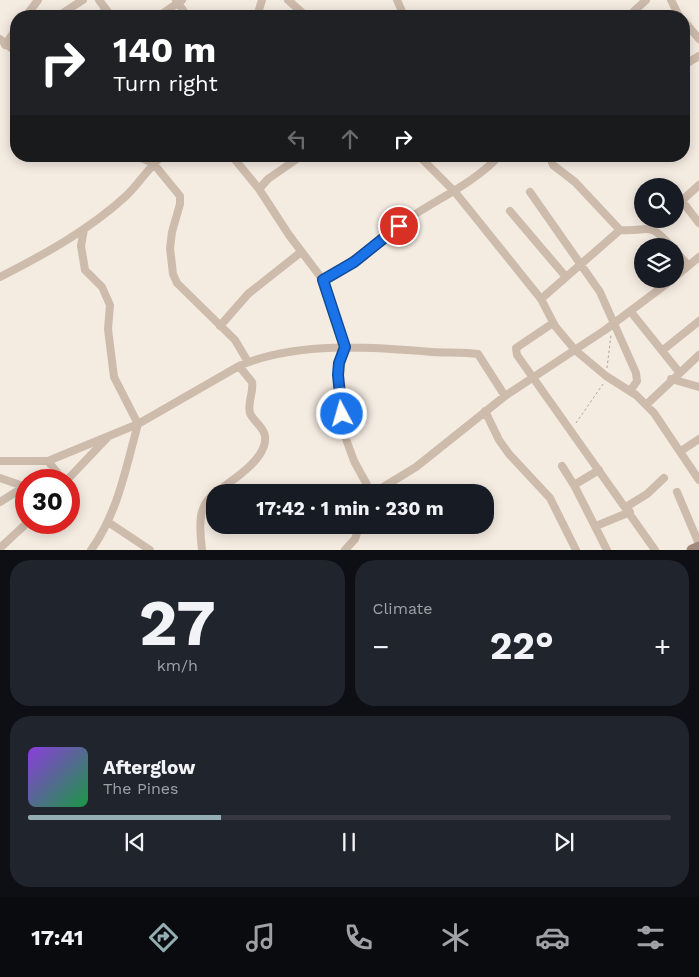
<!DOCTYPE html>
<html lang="en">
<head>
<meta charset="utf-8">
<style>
	:root { --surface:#171b24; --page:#20242c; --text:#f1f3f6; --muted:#9ea1a6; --line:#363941; --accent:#92aeb2 }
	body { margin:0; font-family:"Work Sans",sans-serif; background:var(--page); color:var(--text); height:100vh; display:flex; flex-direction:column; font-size:19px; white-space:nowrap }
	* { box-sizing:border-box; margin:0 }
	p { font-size:16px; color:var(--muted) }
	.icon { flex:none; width:28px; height:28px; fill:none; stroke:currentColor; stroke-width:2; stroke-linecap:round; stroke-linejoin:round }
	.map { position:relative; height:550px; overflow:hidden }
	.drawer { display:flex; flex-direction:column; gap:10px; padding:10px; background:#0d0f14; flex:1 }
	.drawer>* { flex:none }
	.guide { position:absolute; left:10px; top:10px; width:680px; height:152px; border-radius:20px; box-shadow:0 2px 12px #0003; background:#202124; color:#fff; overflow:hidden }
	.controls { position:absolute; left:634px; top:178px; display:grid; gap:10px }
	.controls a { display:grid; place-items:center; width:50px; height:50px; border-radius:50%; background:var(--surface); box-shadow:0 2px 12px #0003; font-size:25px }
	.speed { position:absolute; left:15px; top:469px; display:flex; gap:10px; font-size:25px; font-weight:700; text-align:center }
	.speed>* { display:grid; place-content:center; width:65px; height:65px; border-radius:50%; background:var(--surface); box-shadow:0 2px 12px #0003; line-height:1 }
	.speed .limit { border:8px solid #d22; background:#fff; color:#111 }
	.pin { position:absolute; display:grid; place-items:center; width:42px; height:42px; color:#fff; margin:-21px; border:2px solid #fff; border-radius:50%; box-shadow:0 1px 5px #0007 }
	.me { position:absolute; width:55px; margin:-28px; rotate:354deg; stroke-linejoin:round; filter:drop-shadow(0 0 4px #0008) }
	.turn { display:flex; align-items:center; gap:18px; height:105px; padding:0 20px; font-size:22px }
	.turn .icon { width:65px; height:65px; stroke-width:2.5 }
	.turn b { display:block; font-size:35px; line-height:42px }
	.lanes { display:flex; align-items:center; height:48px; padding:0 20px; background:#0003; justify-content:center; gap:25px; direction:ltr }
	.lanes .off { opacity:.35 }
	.big { font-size:38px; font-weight:700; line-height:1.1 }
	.drawer .tile { flex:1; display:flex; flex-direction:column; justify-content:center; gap:8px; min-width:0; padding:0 18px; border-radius:20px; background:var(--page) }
	.drawer .dial { align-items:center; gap:0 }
	.dial b { font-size:65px; line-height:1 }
	.song { display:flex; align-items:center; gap:15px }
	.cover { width:60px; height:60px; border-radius:8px; background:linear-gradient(135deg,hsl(270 70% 55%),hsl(140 70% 35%)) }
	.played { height:5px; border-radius:2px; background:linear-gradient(90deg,var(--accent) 30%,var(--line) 30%) }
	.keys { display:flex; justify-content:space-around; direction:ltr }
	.heat { display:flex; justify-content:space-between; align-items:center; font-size:28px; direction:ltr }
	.drawer .tiles { flex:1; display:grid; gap:10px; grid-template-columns:1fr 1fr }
	.tile:last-child { grid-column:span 2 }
	.trip { position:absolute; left:206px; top:484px; width:288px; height:50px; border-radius:20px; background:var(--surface); box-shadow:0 2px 12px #0003; font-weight:700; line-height:50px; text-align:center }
	.dock { display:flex; height:80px; justify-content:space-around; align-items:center; background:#090b0e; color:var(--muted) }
	.dock .icon { width:35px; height:35px }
	.dock .current { color:var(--accent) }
	.dock b { font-size:22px; color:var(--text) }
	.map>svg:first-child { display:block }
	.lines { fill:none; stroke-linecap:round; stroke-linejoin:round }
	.path { stroke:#b9a596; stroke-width:1; stroke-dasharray:2.5 2.5; stroke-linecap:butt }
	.street { stroke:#cdbbac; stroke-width:8 }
	.secondary { stroke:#a18a7d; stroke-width:11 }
	.route-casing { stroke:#114b97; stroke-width:12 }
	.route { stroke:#1a73e8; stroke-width:9 }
</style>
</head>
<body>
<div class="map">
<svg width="699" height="550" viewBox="0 0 699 550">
	<rect width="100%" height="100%" fill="#f4ebe1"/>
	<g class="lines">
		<path class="path" d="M607,368L611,335
			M576,423L603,384"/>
		<path class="street" d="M99,0L111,16
			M176,0L187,16
			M288,0L306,16
			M397,0L404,16
			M671,0L679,16
			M26,16L38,0
			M58,16L83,0
			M98,16L106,10
			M159,16L182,0
			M257,16L262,0
			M629,16L646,0
			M684,21L699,39
			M0,39L16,52
			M5,45L16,29
			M684,65L699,56
			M137,156L153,163L180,196V204L172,232L170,248L173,274L177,283L235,340L248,362
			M232,156L259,189L289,235L323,280L345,347L339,363L338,375L346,439L354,461L371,492
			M419,156L455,192L541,299L555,326L575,350L606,376L636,395L654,413L699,480
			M550,156L553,165L575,182L620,230C651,232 647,220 671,246
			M259,189L268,179L301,156
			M530,192L600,292L636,373L637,381L630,391
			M682,201L699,223
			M675,207L699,185
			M510,211L566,277
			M651,228L662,219
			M84,229L81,246L85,270L102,287L110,305L108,329L114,377L138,424C126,467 118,513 91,550
			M675,251L688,265
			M0,277C45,254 89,230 126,196C139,184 148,168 162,156
			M675,277L699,257
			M323,280C355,261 383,236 414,215C443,196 475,182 499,156
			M541,299L620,230
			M631,312L679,372
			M553,323L516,348L517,355L655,550
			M220,326L248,294L301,252
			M663,350L699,321
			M671,379L699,387
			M646,405L699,355
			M485,411L499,440L509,454L550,498L576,550
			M681,451L699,439
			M0,461H48L138,424L239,366C296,341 371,347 432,352C447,353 463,352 478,354L505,396
			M48,461L63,480
			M562,466L574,485L607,550
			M0,478L26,487
			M67,480L107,438
			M574,485L599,470
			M216,492C231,481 268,459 265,436C264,427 253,421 250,413C247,403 254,392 252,382L239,366
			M375,492L416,467L505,396L605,330L673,279
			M677,492L699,544
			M0,502L24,487
			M626,507L647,494L664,478
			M108,522L150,550
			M596,526L630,512
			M0,548L28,522
			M202,550C200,529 196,507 215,493
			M345,550L355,539L360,525"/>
		<path class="secondary" d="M692,550L699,547"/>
	</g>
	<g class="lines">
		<defs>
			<path id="route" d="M342,414L338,375L339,363L345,347L323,280L354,262L399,226"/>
		</defs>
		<use href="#route" class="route-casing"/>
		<use href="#route" class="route"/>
	</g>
</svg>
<div class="controls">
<a><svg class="icon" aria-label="search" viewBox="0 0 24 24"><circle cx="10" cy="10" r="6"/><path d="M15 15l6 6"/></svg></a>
<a><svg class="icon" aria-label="layers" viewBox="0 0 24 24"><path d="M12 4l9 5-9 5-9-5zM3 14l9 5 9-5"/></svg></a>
</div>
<div class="speed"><div class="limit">30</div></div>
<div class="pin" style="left:399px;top:226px;background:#d93025"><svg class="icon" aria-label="arrive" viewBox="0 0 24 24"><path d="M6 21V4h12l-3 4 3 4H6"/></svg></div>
<svg class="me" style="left:342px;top:414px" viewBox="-20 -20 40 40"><circle r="17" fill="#1a73e8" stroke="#fff" stroke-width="3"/><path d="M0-11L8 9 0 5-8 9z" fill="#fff"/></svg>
<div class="trip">17:42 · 1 min · 230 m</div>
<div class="guide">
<div class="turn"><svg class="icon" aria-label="right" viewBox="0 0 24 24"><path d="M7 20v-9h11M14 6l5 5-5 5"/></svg><div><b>140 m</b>Turn right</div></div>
<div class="lanes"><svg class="icon off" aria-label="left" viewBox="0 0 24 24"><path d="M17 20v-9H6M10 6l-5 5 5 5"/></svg><svg class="icon off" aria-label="ahead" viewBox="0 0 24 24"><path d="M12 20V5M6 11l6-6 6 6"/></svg><svg class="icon" aria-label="right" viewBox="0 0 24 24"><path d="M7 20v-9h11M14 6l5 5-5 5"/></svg></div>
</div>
</div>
<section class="drawer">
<div class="tiles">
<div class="tile dial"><b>27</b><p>km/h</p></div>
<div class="tile"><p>Climate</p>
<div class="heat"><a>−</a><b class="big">22°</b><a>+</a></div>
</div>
<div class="tile">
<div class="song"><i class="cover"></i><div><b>Afterglow</b><p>The Pines</p></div></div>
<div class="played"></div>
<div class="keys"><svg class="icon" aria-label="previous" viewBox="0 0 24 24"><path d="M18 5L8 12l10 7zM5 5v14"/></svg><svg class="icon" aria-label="pause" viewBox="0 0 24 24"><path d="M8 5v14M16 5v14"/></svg><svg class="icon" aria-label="next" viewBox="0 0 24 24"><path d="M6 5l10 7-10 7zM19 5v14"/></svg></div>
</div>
</div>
</section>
<nav class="dock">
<b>17:41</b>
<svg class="icon current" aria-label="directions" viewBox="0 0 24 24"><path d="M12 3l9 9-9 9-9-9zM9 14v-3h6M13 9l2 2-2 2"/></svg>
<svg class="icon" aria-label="music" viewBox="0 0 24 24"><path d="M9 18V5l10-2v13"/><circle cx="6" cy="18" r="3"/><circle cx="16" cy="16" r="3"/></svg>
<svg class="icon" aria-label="phone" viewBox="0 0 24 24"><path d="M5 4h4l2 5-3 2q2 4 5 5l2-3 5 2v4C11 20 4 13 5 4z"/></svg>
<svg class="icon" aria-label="climate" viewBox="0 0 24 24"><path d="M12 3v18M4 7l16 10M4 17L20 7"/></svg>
<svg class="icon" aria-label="car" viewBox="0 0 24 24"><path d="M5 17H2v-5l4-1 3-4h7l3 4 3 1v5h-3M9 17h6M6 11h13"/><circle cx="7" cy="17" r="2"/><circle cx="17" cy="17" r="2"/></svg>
<svg class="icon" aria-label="filters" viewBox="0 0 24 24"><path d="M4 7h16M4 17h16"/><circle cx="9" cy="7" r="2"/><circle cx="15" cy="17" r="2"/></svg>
</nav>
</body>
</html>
